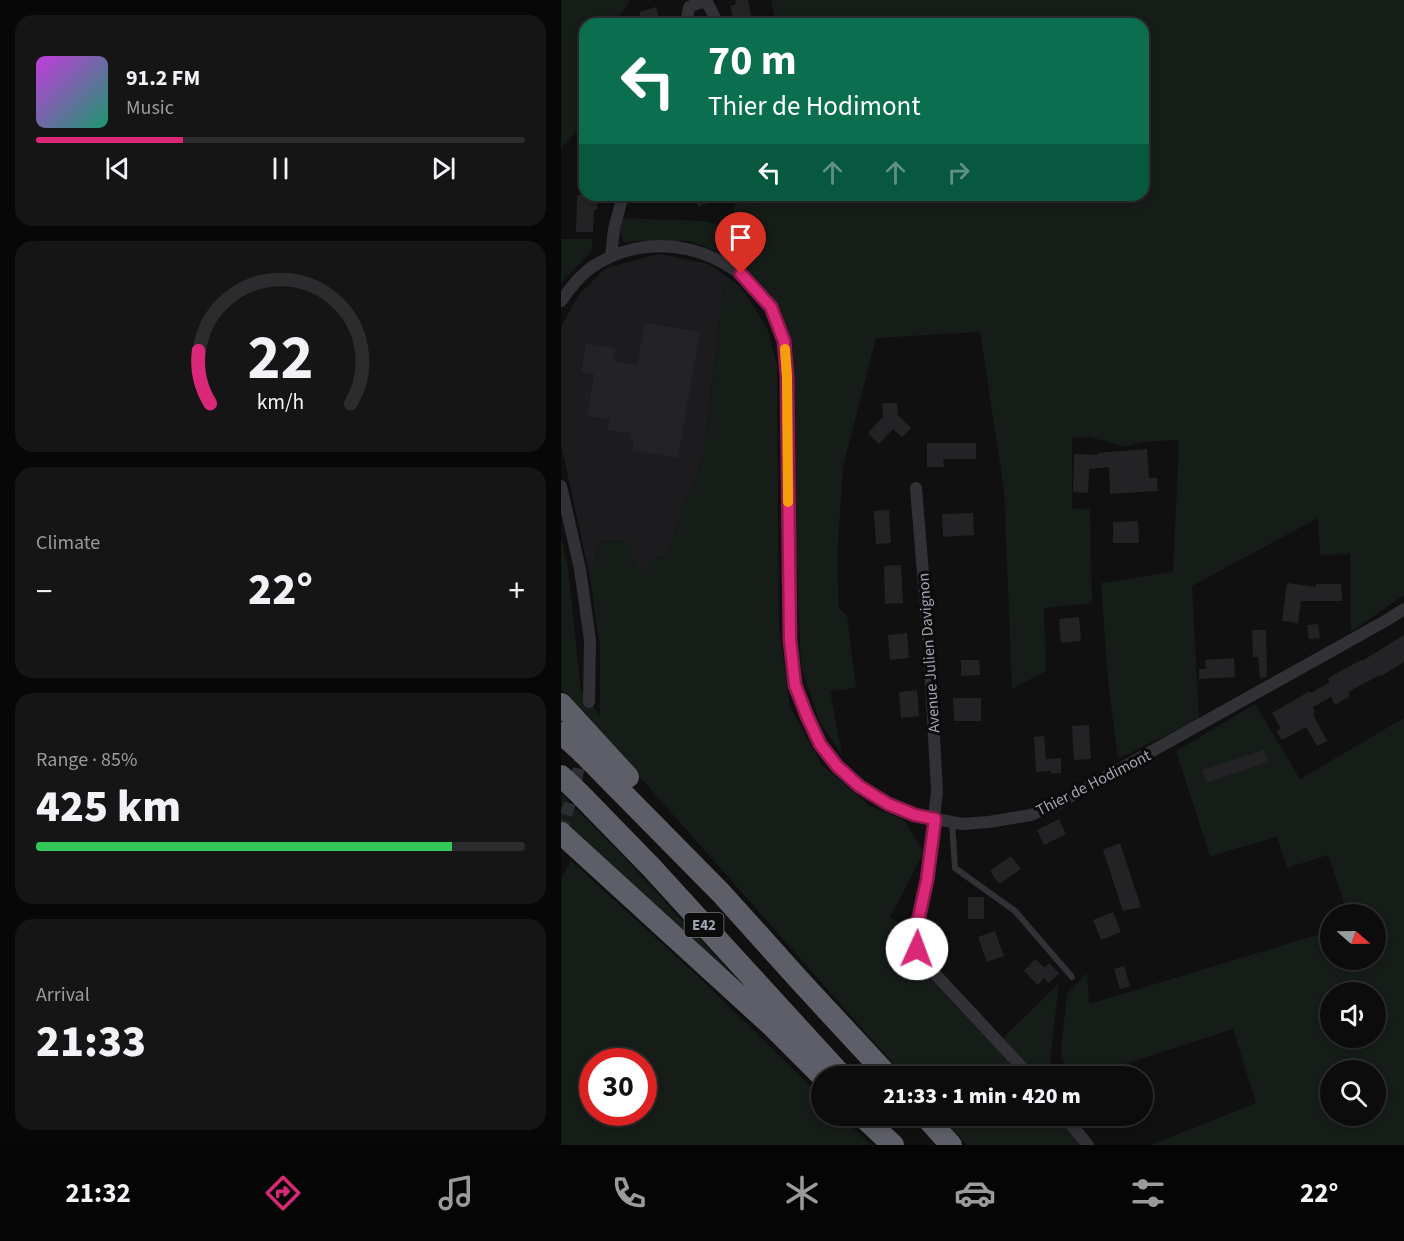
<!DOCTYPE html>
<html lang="en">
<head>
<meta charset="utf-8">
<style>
	:root { --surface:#0c0c0d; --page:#151516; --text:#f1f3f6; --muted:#9a9b9d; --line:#2c2c2e; --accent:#db2777 }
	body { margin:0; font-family:"Source Sans 3",sans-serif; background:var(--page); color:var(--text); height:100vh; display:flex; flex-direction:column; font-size:22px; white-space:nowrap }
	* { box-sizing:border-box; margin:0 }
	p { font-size:20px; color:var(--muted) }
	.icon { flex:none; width:33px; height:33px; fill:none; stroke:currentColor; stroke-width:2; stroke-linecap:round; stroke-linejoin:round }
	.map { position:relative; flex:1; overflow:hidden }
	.panel { display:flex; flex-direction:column; gap:15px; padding:15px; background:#070707; width:561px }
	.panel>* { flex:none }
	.guide { position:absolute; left:18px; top:18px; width:570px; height:183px; border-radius:18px; box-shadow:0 3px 9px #0003,0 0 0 2px var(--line); background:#0b6e4f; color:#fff; overflow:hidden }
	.needle { width:39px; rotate:110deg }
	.buttons { position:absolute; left:759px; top:904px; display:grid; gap:12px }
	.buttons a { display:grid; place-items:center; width:66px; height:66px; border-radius:50%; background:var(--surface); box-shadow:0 3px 9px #0003,0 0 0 2px var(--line); font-size:30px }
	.speed { position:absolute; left:18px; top:1048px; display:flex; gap:12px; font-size:30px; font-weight:700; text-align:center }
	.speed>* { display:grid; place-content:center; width:78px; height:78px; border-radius:50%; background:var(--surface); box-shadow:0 3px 9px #0003,0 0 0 2px var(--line); line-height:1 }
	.speed .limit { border:9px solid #d22; background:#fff; color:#111 }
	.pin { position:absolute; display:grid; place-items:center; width:51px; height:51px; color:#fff; margin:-62px -26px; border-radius:50% 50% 50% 0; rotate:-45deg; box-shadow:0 0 6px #0007 }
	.pin .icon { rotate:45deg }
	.me { position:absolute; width:66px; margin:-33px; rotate:2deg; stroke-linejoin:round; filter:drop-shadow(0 0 4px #0008) }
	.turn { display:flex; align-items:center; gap:21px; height:126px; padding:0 30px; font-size:27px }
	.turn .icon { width:78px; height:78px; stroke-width:2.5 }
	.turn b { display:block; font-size:42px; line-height:51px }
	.lanes { display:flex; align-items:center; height:57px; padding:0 30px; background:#0003; justify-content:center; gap:30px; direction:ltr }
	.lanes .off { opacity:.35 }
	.big { font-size:45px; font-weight:800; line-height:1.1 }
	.panel .widget { flex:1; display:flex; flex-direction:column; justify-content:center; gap:9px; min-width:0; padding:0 21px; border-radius:18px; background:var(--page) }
	.panel .dial { align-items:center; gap:0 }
	.dial svg { height:156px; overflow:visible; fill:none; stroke:var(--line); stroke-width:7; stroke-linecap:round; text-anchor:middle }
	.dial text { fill:var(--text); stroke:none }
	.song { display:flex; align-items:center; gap:18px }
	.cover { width:72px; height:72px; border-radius:9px; background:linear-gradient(135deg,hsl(290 70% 55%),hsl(160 70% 35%)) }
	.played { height:6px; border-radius:3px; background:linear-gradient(90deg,var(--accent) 30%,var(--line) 30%) }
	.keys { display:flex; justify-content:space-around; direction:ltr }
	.heat { display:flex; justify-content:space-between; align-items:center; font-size:33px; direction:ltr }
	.charge { height:9px; border-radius:4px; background:linear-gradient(90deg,#34c759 85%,var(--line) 0) }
	.trip { position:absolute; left:250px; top:1066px; width:342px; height:60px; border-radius:30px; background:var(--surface); box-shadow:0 3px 9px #0003,0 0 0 2px var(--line); font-weight:800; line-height:60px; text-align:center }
	.tab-bar { display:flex; height:96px; justify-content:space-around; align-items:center; background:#050505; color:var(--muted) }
	.tab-bar .icon { width:42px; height:42px }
	.tab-bar .active { color:var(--accent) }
	.tab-bar b { font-size:27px; color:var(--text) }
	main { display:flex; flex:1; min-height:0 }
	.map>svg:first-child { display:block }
	.built { fill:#1c1c1e }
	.green { fill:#161c18; fill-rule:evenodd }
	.building { fill:#232325 }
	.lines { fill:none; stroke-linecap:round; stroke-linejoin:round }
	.minor-tunnel { stroke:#2d2e31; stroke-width:12; stroke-dasharray:12 6; stroke-linecap:butt }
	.service { stroke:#313136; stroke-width:6 }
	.minor { stroke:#313136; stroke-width:12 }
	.motorway { stroke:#5d5e67; stroke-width:22 }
	.route-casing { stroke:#8e194d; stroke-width:15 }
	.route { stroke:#db2777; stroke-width:10 }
	.slow { stroke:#f59e0b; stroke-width:10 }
	.labels { text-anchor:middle; stroke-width:6; stroke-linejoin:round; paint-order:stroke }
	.shield { fill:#0b0b0c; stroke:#747680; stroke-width:1.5 }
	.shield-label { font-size:15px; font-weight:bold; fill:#a1a4b2 }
	.street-label { font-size:16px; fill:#a1a4b2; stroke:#0b0b0c }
</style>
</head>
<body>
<main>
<section class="panel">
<div class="widget">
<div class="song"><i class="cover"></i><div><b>91.2 FM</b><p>Music</p></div></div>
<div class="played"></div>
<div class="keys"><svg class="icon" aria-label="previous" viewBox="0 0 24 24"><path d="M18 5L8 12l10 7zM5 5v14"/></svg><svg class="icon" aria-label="pause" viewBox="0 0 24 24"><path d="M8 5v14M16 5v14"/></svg><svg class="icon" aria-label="next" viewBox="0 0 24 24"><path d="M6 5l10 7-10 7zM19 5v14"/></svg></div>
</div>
<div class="widget dial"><svg viewBox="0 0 100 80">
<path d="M14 69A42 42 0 1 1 86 69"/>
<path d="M14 69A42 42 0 0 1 8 42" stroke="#db2777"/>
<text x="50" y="56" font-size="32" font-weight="700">22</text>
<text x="50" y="72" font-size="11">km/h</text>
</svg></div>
<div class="widget"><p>Climate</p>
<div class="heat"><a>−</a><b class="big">22°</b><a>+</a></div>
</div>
<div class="widget"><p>Range · 85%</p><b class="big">425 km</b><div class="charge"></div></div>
<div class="widget"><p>Arrival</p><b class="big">21:33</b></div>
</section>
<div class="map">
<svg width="843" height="1145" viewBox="0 0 843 1145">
	<rect width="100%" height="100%" fill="#101011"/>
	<path class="built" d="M98,254L148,264L180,287L163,284L142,459L124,502L108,549L80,572L38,542L29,578L0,444V327L17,296L45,268Z"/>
	<path class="green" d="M0,0H69L54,24H24V106L19,128L1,147L0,157Z
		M215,0H843V595L790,632L789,554L759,555L757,518L631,586L638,719L557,759L547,681L540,583L612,572L618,440L581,442L564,447L529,437L511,438V508L529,510L531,603L483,608L485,671L451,689L443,491L419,332L315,338L282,467L276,560L278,608L286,616L295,688L269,691L281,754L259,723L240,666L235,549V459L231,343L220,310L186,269L161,253L129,241H75L63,243L58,230L59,218L141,221L169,227L176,195H582V24H215L210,1Z
		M0,239H31V251L0,283Z
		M163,283L180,287L206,328L216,365L218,627L229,707L261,765L309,806L343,820L363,852L329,917L350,931L353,958L404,1011L462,1077H344L39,732V726L38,732L0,689V538L7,567L20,692L39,716V648L29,578L38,542L64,539L80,572L108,549L124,502L142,459Z
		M694,704L739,779L843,718V1145H589L695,1103L672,1029L561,1065L537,1077H506L500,1050L506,994L526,973L528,1004L769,931L770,960H814V915H787L767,855L726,868L716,837L649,856L615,751ZM770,993H814V1038H770ZM770,1071H814V1116H770Z
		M0,794L58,852L186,990L0,822Z
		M10,861L140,979L261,1097V1116H280L310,1145H0V879ZM32,1062H82V1113H32Z
		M498,983L489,1062L494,1077H475L441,1039Z
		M379,1116H495L520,1145H406Z"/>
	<path class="building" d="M174,0H187L192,24H174L169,6L175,4Z
		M95,7L100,24H82L78,12Z
		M16,195H34V199H36V210H33L32,232H15Z
		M133,195H165L137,207Z
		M84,323L139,332L117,458L71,451L73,441L69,439L70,433L47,430L48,419L26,416L33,374L20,372L25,343L55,348L52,361L76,365Z
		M321,403H336L337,415L350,428L341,437L332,429L318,444L307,433L322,417Z
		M366,443H415V459H382L383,467H366Z
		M586,449L588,478H596L597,491L549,494L548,467L528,469L527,493L512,492L513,454L537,455V453Z
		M328,510L330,543L315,544L313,511Z
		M412,513L413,535L382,537L381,514Z
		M577,521L578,543H552V522Z
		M340,565L342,603L324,604L323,566Z
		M726,583L755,587V584H780L781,601H740L737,623L721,621Z
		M518,617L520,641L500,643L498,619Z
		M757,624L759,638L748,639L746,625Z
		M691,630H705L706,677L699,678L697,657H692Z
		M346,633L348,658L329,660L327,635Z
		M843,635V662L820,676L819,675L787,692L789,696L774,705L770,697L752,707L754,712L752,714L766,741L756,746L745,727L721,740L715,731L720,729L711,713L749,691L750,693L769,682L767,678L800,660L801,661Z
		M673,658L674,677L638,679V669H645L644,660Z
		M400,660H418L419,675L400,676Z
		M356,690L358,716L340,718L338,692Z
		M392,698H420V721H393Z
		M528,725L530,759L513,760L511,726Z
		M483,736L485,759L500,758V773L490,774V771L475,772L473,737Z
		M703,750L707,762L645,783L641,770Z
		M498,819L505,834L483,845L476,830Z
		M559,843L580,907L562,911L542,850Z
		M450,856L460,869L438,884L429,871Z
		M407,897H423V919H407Z
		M552,912L560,932L540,940L532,920Z
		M434,931L443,956L426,962L417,937Z
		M474,959L484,968L488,963L498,973L488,983L483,978L477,985L463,971Z
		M563,966L569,986L559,989L553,969Z"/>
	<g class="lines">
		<path class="minor-tunnel" d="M0,832L14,786L21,750"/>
		<path class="service" d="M391,823L394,868L454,911L511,977"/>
		<path class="minor" d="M125,24L128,7L140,2L147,4L154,18V24
			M50,256L53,229L62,195
			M0,301C9,288 18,276 31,267C91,227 169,247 209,306C223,327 224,352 226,377L229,640L235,685L246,716L259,744L276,766L298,786L327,803L354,815L401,824L428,822L470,815L498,803L826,620L843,609
			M0,486L19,569L29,640L28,702
			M355,488L368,646L376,791L366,880L354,935L356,949L364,963L470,1077
			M503,1116L527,1145"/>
		<path class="motorway" d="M0,704L67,777
			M0,733L20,751L160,893L241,983L328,1077
			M0,776L17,792L90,867L282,1077
			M0,833L210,1025L262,1077
			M301,1116L332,1145
			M364,1116L390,1145"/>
	</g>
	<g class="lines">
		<defs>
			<path id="route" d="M180,274L210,307L223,341L226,377L229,640L234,685L246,716L259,744L276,766L298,786L327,804L354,815L374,819L366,880L354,935L356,949"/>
		</defs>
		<use href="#route" class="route-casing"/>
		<use href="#route" class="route"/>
		<path class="slow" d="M224,349L226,377L227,502"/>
	</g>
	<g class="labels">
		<rect class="shield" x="123.5" y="913" width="39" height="24" rx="4.5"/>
		<g class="shield-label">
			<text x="143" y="930">E42</text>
		</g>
		<g class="street-label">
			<text transform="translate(367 653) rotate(-94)" y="6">Avenue Julien Davignon</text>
			<text transform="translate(532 782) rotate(-27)" y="6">Thier de Hodimont</text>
		</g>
	</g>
</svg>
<div class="buttons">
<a><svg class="needle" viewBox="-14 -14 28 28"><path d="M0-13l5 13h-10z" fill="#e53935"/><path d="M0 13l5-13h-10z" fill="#9a9b9d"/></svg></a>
<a><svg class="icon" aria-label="sound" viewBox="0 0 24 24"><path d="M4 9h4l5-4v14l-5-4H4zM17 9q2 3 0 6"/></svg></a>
<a><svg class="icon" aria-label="search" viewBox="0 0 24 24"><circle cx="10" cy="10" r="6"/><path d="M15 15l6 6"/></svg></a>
</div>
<div class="speed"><div class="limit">30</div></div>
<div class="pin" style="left:180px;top:274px;background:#d93025"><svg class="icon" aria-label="arrive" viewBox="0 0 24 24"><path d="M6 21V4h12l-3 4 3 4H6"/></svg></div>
<svg class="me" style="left:356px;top:949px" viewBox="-20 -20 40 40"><circle r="19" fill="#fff"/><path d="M0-13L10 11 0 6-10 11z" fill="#db2777"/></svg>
<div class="trip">21:33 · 1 min · 420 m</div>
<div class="guide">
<div class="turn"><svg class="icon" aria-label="left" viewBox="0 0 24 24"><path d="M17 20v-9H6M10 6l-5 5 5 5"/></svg><div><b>70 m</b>Thier de Hodimont</div></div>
<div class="lanes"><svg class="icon" aria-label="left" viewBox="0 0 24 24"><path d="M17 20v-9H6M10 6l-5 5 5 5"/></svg><svg class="icon off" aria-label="ahead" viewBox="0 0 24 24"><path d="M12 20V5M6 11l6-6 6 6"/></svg><svg class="icon off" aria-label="ahead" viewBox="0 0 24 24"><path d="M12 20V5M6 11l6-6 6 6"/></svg><svg class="icon off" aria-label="right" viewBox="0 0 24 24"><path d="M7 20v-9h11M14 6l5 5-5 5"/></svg></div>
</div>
</div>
</main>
<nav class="tab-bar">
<b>21:32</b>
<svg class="icon active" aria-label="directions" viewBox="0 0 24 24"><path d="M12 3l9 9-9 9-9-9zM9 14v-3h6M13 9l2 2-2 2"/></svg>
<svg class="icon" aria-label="music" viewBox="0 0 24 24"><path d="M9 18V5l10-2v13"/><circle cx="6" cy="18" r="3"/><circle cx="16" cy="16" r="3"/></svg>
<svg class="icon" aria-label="phone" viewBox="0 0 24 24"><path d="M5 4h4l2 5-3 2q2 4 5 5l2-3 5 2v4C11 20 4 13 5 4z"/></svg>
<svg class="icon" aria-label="climate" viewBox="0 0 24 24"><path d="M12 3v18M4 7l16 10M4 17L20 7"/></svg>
<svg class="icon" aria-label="car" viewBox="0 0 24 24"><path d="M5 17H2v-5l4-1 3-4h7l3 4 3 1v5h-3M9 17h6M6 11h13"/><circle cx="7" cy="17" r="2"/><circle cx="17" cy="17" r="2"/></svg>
<svg class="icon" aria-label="filters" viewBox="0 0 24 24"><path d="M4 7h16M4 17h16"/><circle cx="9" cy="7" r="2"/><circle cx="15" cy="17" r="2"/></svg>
<b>22°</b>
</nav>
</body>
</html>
